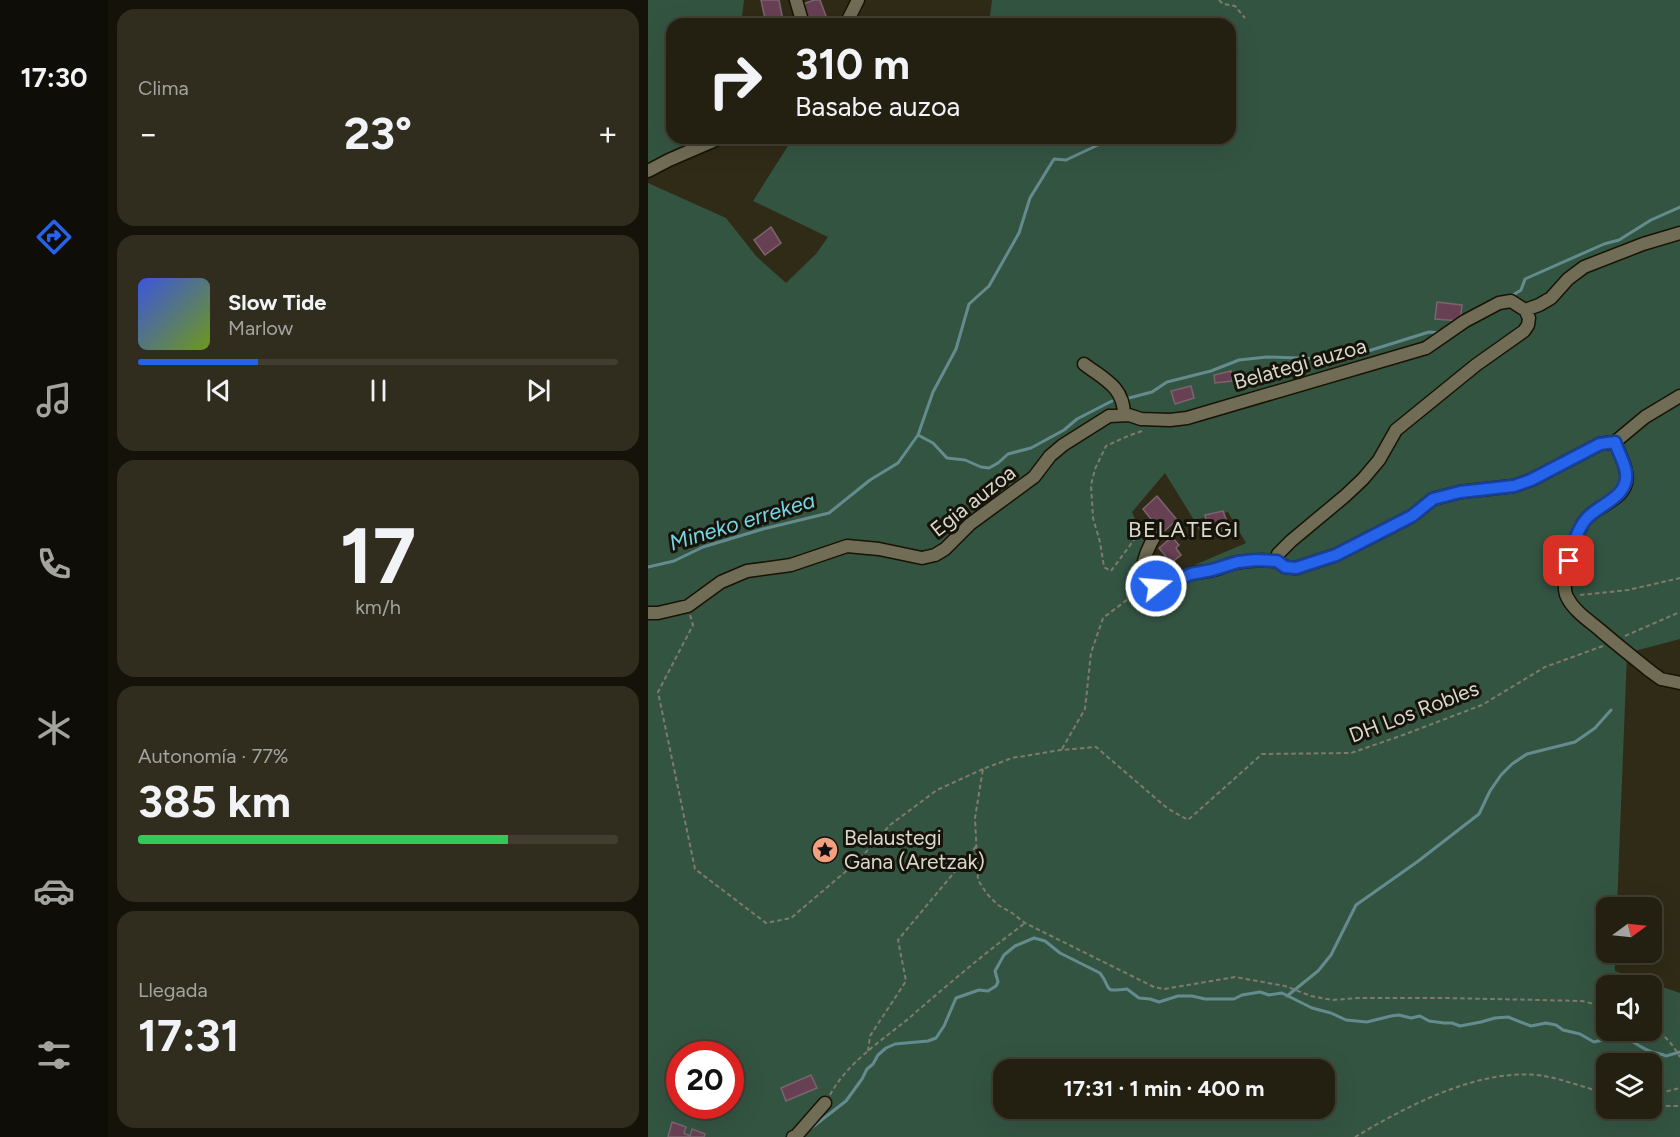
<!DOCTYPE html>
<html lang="es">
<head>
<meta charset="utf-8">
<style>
	:root { --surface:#242011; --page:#302d1f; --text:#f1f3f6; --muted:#a3a39f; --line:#413e31; --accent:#2563eb }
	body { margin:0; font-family:Figtree,sans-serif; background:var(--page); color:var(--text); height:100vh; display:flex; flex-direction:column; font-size:22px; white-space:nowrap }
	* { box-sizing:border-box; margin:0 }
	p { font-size:20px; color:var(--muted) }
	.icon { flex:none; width:33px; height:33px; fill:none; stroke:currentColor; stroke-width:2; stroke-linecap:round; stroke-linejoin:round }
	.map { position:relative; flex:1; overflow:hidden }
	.panel { display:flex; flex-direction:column; gap:9px; padding:9px; background:#141209; width:540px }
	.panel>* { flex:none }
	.banner { position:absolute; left:18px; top:18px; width:570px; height:126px; border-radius:18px; box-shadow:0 6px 24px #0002,0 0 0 2px var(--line); background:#242011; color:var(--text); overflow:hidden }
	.needle { width:39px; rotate:75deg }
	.fabs { position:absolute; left:948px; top:897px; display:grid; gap:12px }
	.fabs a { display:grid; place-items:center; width:66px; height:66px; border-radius:12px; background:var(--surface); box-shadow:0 6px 24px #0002,0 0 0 2px var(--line); font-size:30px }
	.speed { position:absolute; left:18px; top:1041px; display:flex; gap:12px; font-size:30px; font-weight:700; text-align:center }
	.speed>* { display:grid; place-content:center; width:78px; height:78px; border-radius:50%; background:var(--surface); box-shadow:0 6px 24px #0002,0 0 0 2px var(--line); line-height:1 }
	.speed .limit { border:9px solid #d22; background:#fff; color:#111 }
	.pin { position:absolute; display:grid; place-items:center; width:51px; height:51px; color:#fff; margin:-26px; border-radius:12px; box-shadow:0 3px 9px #0006 }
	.me { position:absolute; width:66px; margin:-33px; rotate:73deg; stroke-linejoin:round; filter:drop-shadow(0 0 4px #0008) }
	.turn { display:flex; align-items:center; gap:21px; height:126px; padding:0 30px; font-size:27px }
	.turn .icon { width:78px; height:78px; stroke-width:2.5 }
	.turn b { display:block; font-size:42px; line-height:51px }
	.big { font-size:45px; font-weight:700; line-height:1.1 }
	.panel .card { flex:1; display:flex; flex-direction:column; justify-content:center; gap:9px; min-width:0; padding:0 21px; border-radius:18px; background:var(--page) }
	.panel .dial { align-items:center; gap:0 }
	.dial b { font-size:78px; line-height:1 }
	.song { display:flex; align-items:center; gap:18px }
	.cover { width:72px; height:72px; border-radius:9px; background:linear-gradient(135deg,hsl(230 70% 55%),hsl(80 70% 35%)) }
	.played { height:6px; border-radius:3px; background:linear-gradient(90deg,var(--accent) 25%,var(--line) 25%) }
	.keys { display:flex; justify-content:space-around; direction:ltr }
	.heat { display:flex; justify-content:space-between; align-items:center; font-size:33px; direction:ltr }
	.charge { height:9px; border-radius:4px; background:linear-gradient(90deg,#34c759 77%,var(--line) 0) }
	.trip { position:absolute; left:345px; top:1059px; width:342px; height:60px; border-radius:18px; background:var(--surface); box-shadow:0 6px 24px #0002,0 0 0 2px var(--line); font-weight:700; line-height:60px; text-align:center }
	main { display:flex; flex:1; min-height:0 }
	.tabs { display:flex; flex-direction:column; width:108px; justify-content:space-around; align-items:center; background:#0e0d07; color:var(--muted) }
	.tabs .icon { width:42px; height:42px }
	.tabs .active { color:var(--accent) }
	.tabs b { font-size:27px; color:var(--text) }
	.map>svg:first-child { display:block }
	.green { fill:#345442; fill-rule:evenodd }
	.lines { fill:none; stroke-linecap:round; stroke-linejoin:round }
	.stream { stroke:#648c8e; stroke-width:3 }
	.building { fill:#684054; stroke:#7b646e; stroke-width:1.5 }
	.minor-casing { stroke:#181302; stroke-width:15 }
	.path { stroke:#7f7b6a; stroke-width:2; stroke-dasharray:4.5 3; stroke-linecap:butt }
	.minor { stroke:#716c55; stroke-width:12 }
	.route-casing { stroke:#184099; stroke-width:15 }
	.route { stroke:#2563eb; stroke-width:10 }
	.labels { text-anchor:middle; stroke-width:6; stroke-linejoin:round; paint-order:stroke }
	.street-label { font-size:21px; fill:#dad8cb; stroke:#16130b }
	.poi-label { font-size:21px; fill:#dad8cb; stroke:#16130b; text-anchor:start }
	.water-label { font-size:22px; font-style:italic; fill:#76d5e2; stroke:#16130b }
	.neighbourhood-label { font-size:22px; letter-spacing:1.5px; fill:#dad8cb; stroke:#16130b }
</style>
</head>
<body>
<main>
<nav class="tabs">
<b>17:30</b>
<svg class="icon active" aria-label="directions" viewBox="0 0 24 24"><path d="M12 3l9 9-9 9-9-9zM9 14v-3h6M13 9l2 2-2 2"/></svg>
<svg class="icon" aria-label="music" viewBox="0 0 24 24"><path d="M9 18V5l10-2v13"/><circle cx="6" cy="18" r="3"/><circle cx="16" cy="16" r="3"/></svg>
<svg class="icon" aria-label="phone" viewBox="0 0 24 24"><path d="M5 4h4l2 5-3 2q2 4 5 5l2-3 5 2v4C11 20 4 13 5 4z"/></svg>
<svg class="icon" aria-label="climate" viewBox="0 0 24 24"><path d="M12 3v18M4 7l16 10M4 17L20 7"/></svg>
<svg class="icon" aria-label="car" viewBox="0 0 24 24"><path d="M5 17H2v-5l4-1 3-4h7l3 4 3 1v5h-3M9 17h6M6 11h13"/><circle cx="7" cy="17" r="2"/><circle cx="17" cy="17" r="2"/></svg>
<svg class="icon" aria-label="filters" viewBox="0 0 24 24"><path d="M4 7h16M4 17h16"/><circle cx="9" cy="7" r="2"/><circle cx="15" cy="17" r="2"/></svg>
</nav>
<section class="panel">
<div class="card"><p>Clima</p>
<div class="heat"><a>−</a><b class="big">23°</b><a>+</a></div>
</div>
<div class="card">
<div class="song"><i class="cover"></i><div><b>Slow Tide</b><p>Marlow</p></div></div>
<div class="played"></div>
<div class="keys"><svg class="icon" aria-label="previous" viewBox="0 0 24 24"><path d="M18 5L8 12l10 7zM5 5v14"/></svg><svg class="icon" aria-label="pause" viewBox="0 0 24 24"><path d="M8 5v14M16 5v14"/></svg><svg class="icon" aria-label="next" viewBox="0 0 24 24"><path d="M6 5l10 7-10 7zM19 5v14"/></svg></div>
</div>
<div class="card dial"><b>17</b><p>km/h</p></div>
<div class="card"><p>Autonomía · 77%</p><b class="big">385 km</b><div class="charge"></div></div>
<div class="card"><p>Llegada</p><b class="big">17:31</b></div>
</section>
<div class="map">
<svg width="1032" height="1137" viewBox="0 0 1032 1137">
	<rect width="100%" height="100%" fill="#302b17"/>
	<path class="green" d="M0,0H96L93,24H24V138H58L0,176Z
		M344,0H1032V639L979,653L969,907L958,908V952L967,953V971L1032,993V1137H0V183L78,218L108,256L138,283L168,254L180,237L105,201L145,138H582V24H341ZM517,473L546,520L580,512L598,543L502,584L486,572L497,543L484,512ZM958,986H1004V1030H958ZM32,1054H82V1106H32ZM958,1064H1004V1108H958ZM356,1070H676V1108H356Z"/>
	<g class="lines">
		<path class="stream" d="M862,297L873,290L877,279L956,244L971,240L1003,220L1032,207
			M481,398L504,392L519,382L563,371L591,360L619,357L680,359L701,357L781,332L794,333
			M270,435L285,443L299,458L317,460L333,467L341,468L350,463L360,454L383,448L416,430L429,419L464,401
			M0,567L26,561L55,547L115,529L181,513L222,480L250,463L270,435L285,392L308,349L321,304L341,286L371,233L382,198L406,159L418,160L450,145L462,138
			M639,996L670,971L683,955L708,905L769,862L831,814L842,791L853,775L864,764L879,754L927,742L947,728L963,710
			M162,1129L198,1101L214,1079L219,1069L225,1064L230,1055L238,1048L247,1044L280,1041L288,1038L296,1026L308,998L331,990L340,991L348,986L350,982L347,971L356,955L367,946L386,938L397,941L412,953L452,973C465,990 453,992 479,989L491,998L502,999L511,1002L530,996H544L557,999H586L594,995L612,992L621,995L634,993L664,1008L683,1013L698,1020L719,1022L743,1016L751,1015L763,1018L772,1016L781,1021L796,1023H804L812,1026L833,1022L847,1018L860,1017L883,1026L898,1023L908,1025L915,1030L932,1034L946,1042L975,1035C983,1041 1000,1052 1008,1053C1012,1054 1015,1054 1018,1056L1032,1052"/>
	</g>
	<path class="building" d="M113,0H131L135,20L118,24Z
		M166,0H172L181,24H162L155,4Z
		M123,227L133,243L117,255L106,240Z
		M789,302L814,305L812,321L787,319Z
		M583,371L584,381L567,383L566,375Z
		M543,386L546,398L527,404L523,391Z
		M509,496L529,520L514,533L495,509Z
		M575,511L582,529L556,539L549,523L558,520L557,515Z
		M524,537L531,545L528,548L533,555L523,563L511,548Z
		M163,1075L169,1088L138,1101L133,1088Z
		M24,1122L38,1127L36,1133L42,1136L44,1129L57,1134L56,1137H20Z"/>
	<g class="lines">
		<defs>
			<path id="minor" d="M148,0L155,24
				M198,24L210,0
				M0,171L21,160L72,138
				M877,310L891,305L903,298L920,279L936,267L995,244L1032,233
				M436,364C456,379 476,387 476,415
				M967,442C971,454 983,473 977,486C970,502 949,506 938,519C928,531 911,582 919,597C926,611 940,620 952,630C968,644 985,657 1002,671L1013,679L1032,683
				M967,442L997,417L1032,396
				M508,534C499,549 479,591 516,585C525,584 533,578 542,574C549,572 557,572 565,570C574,568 582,563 592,562C604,560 617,560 629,561
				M0,613H10L40,606L73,582L99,571L143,565L199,546L231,549L274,558L287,555L297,549L322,524L386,477L402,456L415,445L461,416L481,415L493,419L522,420L539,418L778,348L817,321L851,303L863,301L877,310L881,318L880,325L876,331L828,365L748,430L731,460L715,479L697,496L643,541L630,554L629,561L637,567L648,568L688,555L764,516L785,499L812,492L866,486L883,480L952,444L967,442
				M145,1137L148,1136L177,1103"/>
		</defs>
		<use href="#minor" class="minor-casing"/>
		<path class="path" d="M571,0L575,4L587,6L597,18
			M494,431L480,436L458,446L447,469L443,485L445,518L452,542L456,567L463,571L497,525L501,526
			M932,595L980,590L1032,578
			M42,615L45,625L10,692L47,869L118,923L143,918L210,861L242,825L289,790L335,769
			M977,636L1032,612
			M955,646L897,667L834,705L755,735L703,753L614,754L540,820L519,808L448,747L413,750L364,758L335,769L327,818L330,880L339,894L350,905L364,913L377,923L506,987L516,989L587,977L637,986L663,996L684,1000L711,998H798L890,1000L934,1001L958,1007
			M414,749L437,709L443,653L455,618L484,596L494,592
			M1004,1029C1018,1035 1024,1044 1032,1057
			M220,1051L222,1036L258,981L250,940L329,845
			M182,1095C199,1063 233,1041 260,1019C298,986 337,953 377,923
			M1004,1095L1032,1088
			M1004,1101L1015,1106H1032
			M707,1137C759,1106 834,1066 896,1076C917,1080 938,1088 958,1093"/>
		<use href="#minor" class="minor"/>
	</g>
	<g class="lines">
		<defs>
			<path id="route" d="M508,586L517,585L543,574L564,570L590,562L608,560L629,561L637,567L648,568L688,555L764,516L785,499L812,492L866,486L883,480L952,444L967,442C970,452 977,463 978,473C981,496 953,504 940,517C929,528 925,547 921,561"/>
		</defs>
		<use href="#route" class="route-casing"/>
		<use href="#route" class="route"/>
	</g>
	<defs>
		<symbol id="sight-disc" viewBox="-11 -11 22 22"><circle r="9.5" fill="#f2a080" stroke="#16130b"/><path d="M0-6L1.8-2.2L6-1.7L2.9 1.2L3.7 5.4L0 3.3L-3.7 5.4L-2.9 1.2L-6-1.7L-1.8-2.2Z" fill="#111"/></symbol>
	</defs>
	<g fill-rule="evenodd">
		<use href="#sight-disc" x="162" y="835" width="30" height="30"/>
	</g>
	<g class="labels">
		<g class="street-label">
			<text transform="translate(652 364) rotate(-16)" y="7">Belategi auzoa</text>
			<text transform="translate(325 501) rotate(-38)" y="7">Egia auzoa</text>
			<text transform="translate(766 712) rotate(-21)" y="7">DH Los Robles</text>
		</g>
		<g class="poi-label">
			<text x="196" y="845">Belaustegi<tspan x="196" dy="24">Gana (Aretzak)</tspan></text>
		</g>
		<g class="water-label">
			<text transform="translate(94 521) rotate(-17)" y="8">Mineko errekea</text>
		</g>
		<g class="neighbourhood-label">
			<text x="536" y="537">BELATEGI</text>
		</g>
	</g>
</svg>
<div class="fabs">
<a><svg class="needle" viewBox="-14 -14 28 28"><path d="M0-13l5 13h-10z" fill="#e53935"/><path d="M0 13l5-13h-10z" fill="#a3a39f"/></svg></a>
<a><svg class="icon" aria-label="sound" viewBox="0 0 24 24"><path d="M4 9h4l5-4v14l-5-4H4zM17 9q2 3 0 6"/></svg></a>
<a><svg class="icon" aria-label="layers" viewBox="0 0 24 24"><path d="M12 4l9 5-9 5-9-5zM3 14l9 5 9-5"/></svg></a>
</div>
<div class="speed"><div class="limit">20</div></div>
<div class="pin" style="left:921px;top:561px;background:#d93025"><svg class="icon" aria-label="arrive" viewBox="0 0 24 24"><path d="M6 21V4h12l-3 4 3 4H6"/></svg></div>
<svg class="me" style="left:508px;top:586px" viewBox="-20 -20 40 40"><circle r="17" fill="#2563eb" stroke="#fff" stroke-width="3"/><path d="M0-11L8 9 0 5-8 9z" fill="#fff"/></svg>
<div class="trip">17:31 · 1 min · 400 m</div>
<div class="banner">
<div class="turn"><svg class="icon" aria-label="right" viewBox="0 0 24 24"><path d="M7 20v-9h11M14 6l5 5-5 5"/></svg><div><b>310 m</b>Basabe auzoa</div></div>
</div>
</div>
</main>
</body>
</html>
